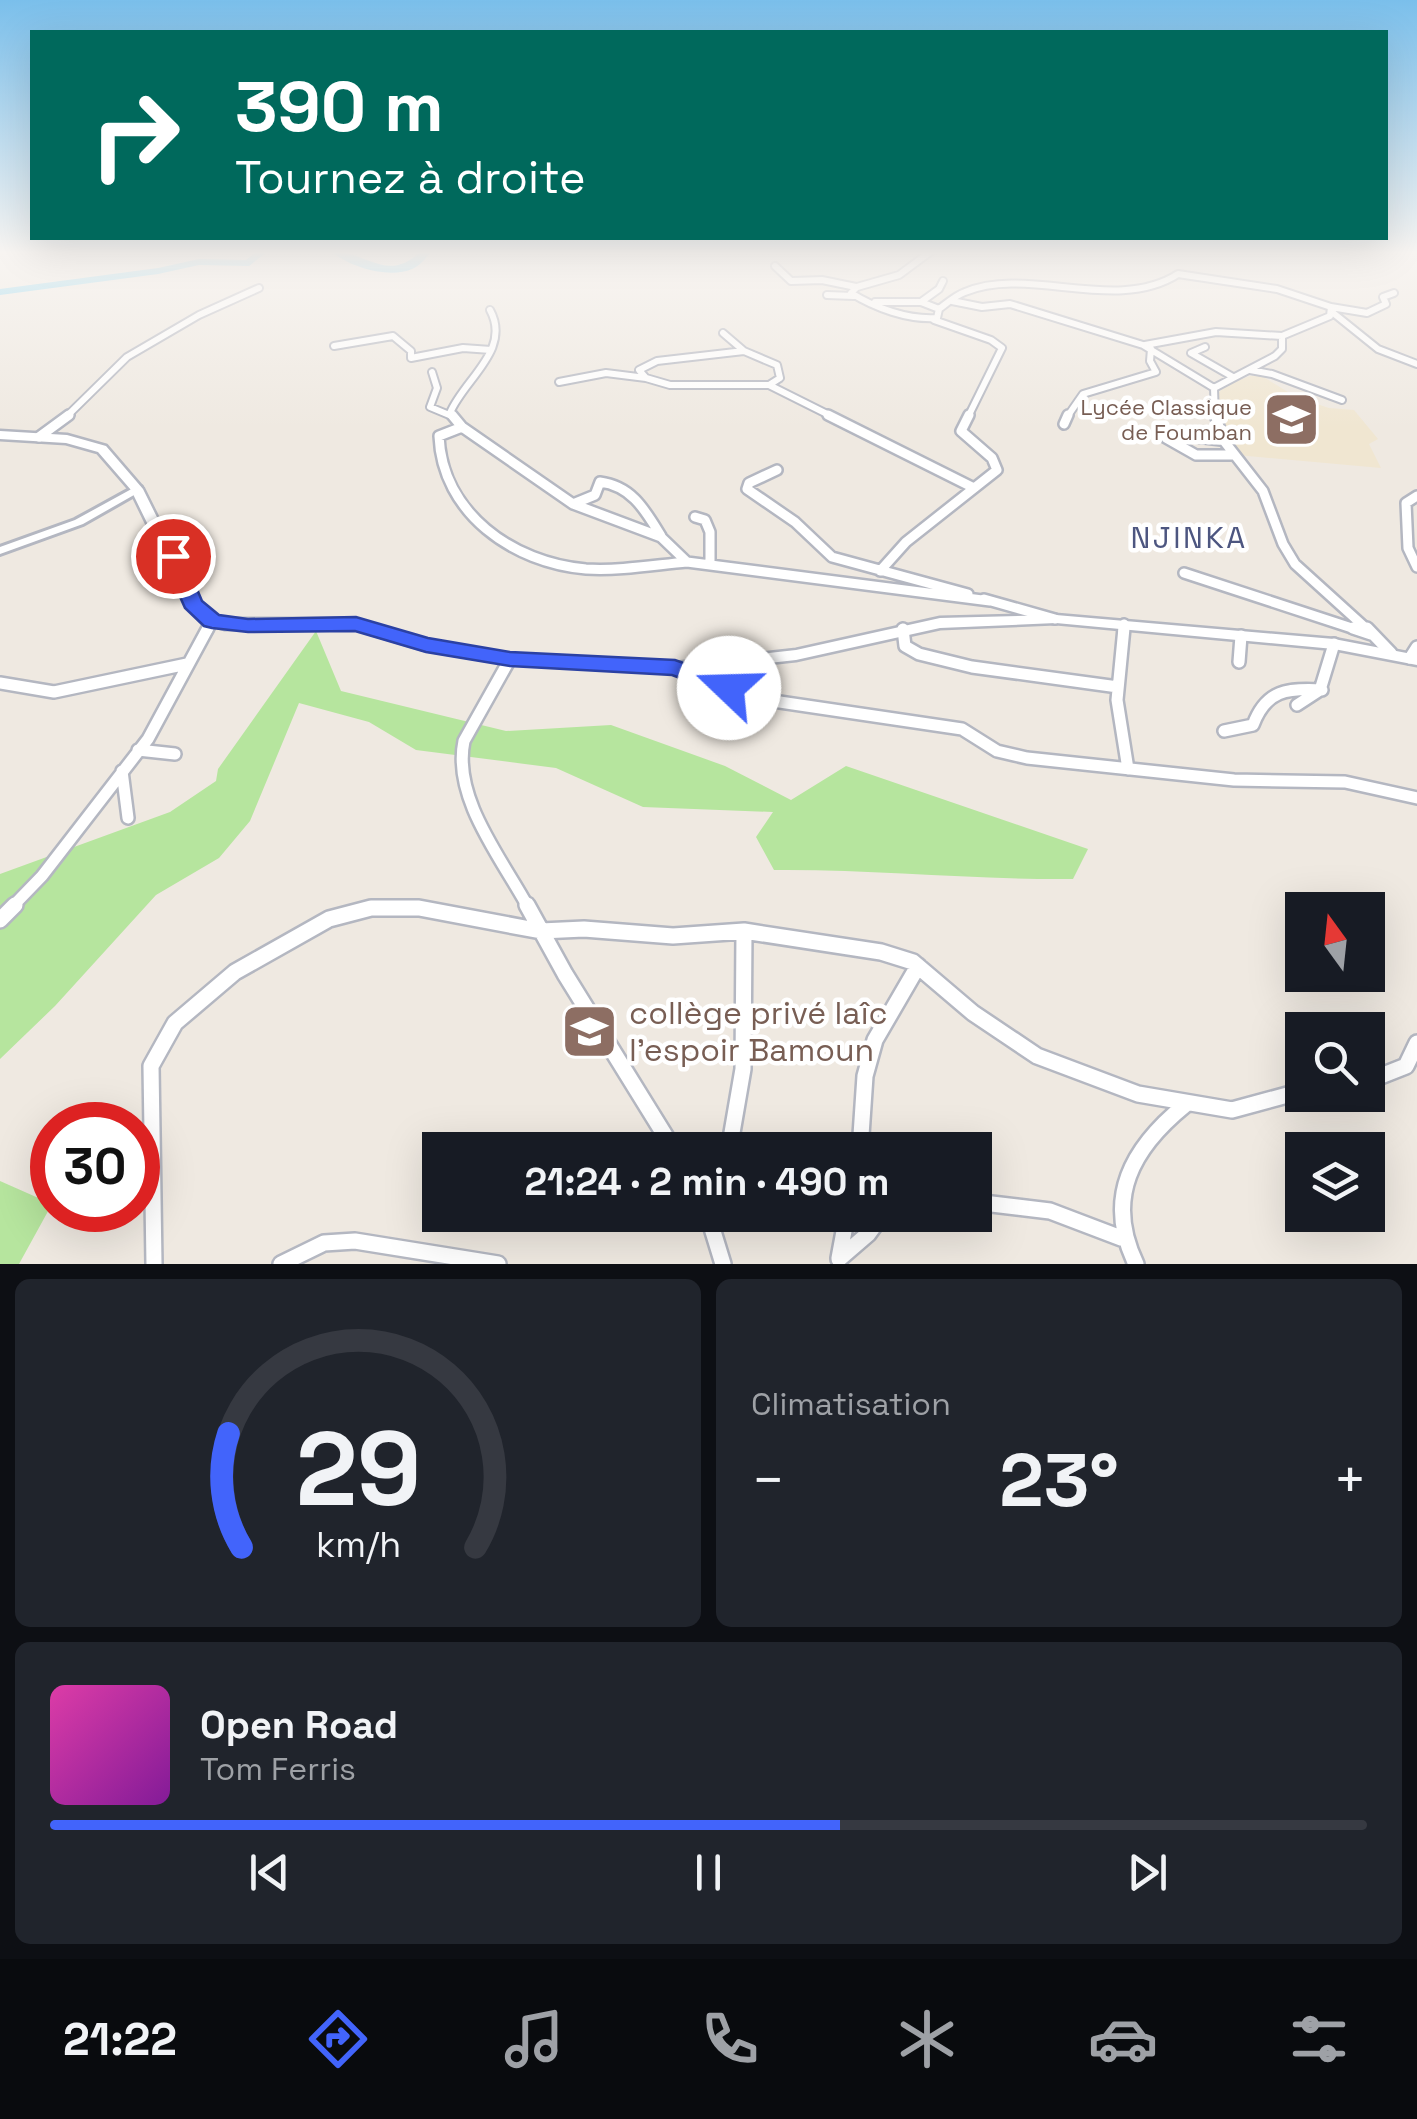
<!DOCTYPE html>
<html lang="fr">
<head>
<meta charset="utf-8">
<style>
	:root { --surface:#171b24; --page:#20242c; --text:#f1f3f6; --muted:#9ea1a6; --line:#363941; --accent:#4264fb }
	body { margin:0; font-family:"Space Grotesk",sans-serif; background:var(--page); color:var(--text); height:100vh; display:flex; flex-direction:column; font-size:38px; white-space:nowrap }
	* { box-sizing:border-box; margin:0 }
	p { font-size:32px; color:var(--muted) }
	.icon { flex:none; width:55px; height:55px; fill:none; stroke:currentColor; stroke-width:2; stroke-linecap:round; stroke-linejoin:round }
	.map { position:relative; height:1264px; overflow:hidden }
	.panel { display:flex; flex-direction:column; gap:15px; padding:15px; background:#0d0f14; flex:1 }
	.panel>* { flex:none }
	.banner { position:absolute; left:30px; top:30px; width:1358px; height:210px; border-radius:0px; box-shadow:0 10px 40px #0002; background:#00695c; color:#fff; overflow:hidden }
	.needle { width:65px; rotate:345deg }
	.controls { position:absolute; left:1285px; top:892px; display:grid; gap:20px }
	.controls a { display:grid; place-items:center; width:100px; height:100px; border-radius:0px; background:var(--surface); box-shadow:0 10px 40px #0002; font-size:50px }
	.speed { position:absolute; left:30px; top:1102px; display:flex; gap:20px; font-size:50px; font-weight:700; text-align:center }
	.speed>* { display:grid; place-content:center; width:130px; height:130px; border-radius:50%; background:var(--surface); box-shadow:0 10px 40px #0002; line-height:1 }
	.speed .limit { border:15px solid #d22; background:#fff; color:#111 }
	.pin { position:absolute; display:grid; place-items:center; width:85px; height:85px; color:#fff; margin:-42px; border:5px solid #fff; border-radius:50%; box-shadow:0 2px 10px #0007 }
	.me { position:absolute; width:110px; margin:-55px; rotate:291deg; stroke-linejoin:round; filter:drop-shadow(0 0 8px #0008) }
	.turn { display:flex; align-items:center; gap:35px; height:210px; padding:0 40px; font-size:45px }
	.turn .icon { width:130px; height:130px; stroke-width:2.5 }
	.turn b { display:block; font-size:70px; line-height:85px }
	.big { font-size:75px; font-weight:600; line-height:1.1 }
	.panel .card { flex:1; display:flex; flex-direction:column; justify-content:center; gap:15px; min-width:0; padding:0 35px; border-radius:15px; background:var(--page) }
	.panel .dial { align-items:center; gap:0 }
	.dial svg { height:260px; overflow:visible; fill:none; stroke:var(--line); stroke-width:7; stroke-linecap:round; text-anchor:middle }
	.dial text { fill:var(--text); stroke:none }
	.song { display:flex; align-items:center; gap:30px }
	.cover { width:120px; height:120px; border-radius:15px; background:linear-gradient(135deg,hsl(320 70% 55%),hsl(290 70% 35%)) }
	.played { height:10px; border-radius:5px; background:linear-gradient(90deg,var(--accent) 60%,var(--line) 60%) }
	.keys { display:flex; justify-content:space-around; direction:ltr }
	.heat { display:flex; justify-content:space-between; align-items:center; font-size:55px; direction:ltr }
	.panel .tiles { flex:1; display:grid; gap:15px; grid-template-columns:1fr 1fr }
	.card:last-child { grid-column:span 2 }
	.trip { position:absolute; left:422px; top:1132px; width:570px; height:100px; border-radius:0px; background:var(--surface); box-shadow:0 10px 40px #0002; font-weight:600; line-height:100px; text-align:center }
	.dock { display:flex; height:160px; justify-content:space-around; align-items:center; background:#090b0e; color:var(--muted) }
	.dock .icon { width:70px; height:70px }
	.dock .on { color:var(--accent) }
	.dock b { font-size:45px; color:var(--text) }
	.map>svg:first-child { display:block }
	.education { fill:#f0e6d1 }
	.green { fill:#b6e59e }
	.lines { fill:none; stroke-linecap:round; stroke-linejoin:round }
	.river { fill:#75cff0; fill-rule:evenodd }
	.minor-far3-casing { stroke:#b4b7c1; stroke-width:10 }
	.minor-far2-casing { stroke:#b4b7c1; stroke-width:14 }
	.minor-far1-casing { stroke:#b4b7c1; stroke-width:16 }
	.minor-casing { stroke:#b4b7c1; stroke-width:20 }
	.tertiary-casing { stroke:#b4b7c1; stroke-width:6 }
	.secondary-casing { stroke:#b4b7c1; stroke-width:5 }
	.minor-far3 { stroke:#fff; stroke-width:6 }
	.minor-far2 { stroke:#fff; stroke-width:9 }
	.minor-far1 { stroke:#fff; stroke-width:11 }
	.minor { stroke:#fff; stroke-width:15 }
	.tertiary { fill:#fff; fill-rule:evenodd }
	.secondary { fill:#fff; fill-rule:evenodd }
	.route { fill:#4264fb; stroke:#2b41a3; stroke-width:2.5 }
	.labels { text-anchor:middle; stroke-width:9; stroke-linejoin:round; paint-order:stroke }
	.far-education-label { font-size:22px; fill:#785e54; stroke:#fff; text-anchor:end }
	.neighbourhood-label { font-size:30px; letter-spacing:2.5px; fill:#4d5680; stroke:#fff }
	.near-education-label { font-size:32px; fill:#785e54; stroke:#fff; text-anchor:start }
</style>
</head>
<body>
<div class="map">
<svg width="1417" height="1264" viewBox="0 0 1417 1264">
	<rect width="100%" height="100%" fill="#efe9e1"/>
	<path class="education" d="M1250,376H1262L1296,397L1329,408L1354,410L1378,439L1369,444L1381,468L1237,455L1219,430L1218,393L1227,385Z"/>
	<path class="green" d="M316,631L341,691L506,731L611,725L725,766L791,800L846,766L1088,849L1073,879C973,880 874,869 774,870L756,837L773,812L643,807L556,768L416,750L369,722L299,703L250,821L219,858L156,895L55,1006L0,1059V874L170,812L216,781L218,769Z
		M0,1181L52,1204L19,1264H0Z"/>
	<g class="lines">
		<path class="river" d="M256,252H267L249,266L199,265L158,274L0,295V289L158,268L199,259L246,260Z
			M332,252C365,250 387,284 420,252H431C426,258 420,266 412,269C389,279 350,267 332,252Z"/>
		<defs>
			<path id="minor-far3" d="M930,252L899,275L857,287L851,293C875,308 908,320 937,318L939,309C947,303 956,295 965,292C1027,265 1116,314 1178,274L1277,289L1331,307L1330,316L1282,336V349L1275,356L1214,388
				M775,266L791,281L822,280L856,287
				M827,295L854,296
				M952,301L982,307L1010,304L1143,345L1214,388
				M875,302H921L939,309
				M921,302L939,289L943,281
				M1331,307L1367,313L1386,304L1383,297L1394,293
				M1332,312L1378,349L1417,364
				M934,320L991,340L1002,348L968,417
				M723,333L744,351L777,365L780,378L769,385
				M1145,345L1216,332L1282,336
				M334,346L393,336L411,351V358L463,348L491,350
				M1205,347L1191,353L1233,377
				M744,351L657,361L639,370L646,378L670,385H769L833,417
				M1250,370L1272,374L1342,400
				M432,372L437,388L430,407L454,417
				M559,382L606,373L646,378
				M1214,388L1215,417
				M450,413C464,379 512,350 490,310
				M66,417L127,357L199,315L259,288
				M1067,417L1083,394L1156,372L1150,361L1151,349"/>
			<path id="minor-far2" d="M452,415L462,427L573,504L661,537L687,562L990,601
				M828,415L972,487
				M1215,415L1224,441L1263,491L1283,544L1295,564L1369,631
				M1064,424L1068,415
				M462,427L439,436C442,513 513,563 586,569C620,571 654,565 687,562
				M39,437L69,415
				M1221,440L1172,434L1166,438L1196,455H1235
				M777,470L749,483L747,489L795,522L832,557L968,594
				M1417,496L1406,503L1408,548L1417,567
				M573,504L595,495L600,482C632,486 645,510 661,536
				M695,517L705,520L710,532V565
				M880,571L906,542L997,470L992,458L961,431L969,415
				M1184,573L1361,631
				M984,599L1055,619
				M207,631L212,621
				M1123,631L1124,624"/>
			<path id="minor-far1" d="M1124,628L1117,700L1128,769
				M1353,628L1371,634
				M1367,628L1391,653
				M903,629L905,646L919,654L972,667L1118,687
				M1410,658L1417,647
				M510,659L464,741C452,798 502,859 528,907
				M1239,662L1241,636
				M677,668L753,698L962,729L997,751L1027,758L1234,780L1345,782L1417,798
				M0,683L54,692L187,664
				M1297,705L1320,690L1334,644
				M1224,731L1253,725C1266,690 1287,688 1322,690
				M138,750L175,754
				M122,771L128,818
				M12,907L42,876L148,739L208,628"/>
			<path id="minor" d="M527,905L565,974L674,1150
				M0,920L15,905
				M1368,1081L1406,1066L1417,1043
				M729,1150L743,1069L744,931
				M860,1150L865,1076L875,1040L918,966
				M975,1202L1050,1211L1121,1238
				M708,1215L723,1264
				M839,1258L847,1215
				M839,1259L868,1234L882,1215
				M154,1264L151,1066L175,1023L235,972L329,919L371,908H419L541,931L584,929L673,936L744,931L881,952L913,962L973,1013L1037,1056L1138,1094L1232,1110L1302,1091
				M281,1264L324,1243L355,1241L498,1264
				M1136,1264C1104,1198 1132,1148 1185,1105"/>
			<path id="tertiary" d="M137,486L141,487V491L83,524L0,554V547L75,520Z"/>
			<path id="secondary" d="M0,431L67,435L106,446L143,489L199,602L217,618L225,619H356L427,641L510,654L675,663L796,650L940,618L1056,615L1334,639L1417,655V665L1334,649L1056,623L940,628L796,660L675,673L510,664L425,650L355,629H225L207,624L188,607L131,490L98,452L66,443L0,439Z"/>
		</defs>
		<use href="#minor-far3" class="minor-far3-casing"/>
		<use href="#minor-far2" class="minor-far2-casing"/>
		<use href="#minor-far1" class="minor-far1-casing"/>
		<use href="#minor" class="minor-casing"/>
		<use href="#tertiary" class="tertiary-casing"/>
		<use href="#secondary" class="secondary-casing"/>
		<use href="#minor-far3" class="minor-far3"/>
		<use href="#minor-far2" class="minor-far2"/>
		<use href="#minor-far1" class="minor-far1"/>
		<use href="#minor" class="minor"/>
		<use href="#tertiary" class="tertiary"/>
		<use href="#secondary" class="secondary"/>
	</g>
	<linearGradient id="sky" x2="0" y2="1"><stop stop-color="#7abfeb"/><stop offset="0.59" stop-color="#f8f5f2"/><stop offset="1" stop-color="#f8f5f2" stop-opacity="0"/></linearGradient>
	<rect width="1417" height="428" fill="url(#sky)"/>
	<path class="route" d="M173,550L183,556L202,601L219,615L248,619L356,617L428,638L510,652L675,660L738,682L741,688L729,696L672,675L510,666L426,652L355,631L248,632L212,628L204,626L185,608L162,556Z"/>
	<defs>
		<symbol id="school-square" viewBox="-11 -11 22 22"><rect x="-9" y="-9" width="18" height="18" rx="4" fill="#8d6e63" stroke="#fff"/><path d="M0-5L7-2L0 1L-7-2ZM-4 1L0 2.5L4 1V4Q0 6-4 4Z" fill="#fff"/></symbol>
	</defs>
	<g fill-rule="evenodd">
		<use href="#school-square" x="1260" y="388" width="63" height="63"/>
		<use href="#school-square" x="558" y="1000" width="63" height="63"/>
	</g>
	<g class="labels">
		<g class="far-education-label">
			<text x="1252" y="415">Lycée Classique<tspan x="1252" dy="25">de Foumban</tspan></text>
		</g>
		<g class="neighbourhood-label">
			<text x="1189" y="548">NJINKA</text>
		</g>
		<g class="near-education-label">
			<text x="629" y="1024">collège privé laîc<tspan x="629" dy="37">l'espoir Bamoun</tspan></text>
		</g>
	</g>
</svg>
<div class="controls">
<a><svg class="needle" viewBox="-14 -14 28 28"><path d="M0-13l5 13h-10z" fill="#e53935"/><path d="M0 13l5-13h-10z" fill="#9ea1a6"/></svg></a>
<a><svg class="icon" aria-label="search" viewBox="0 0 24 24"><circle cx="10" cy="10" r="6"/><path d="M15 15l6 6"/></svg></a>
<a><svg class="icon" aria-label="layers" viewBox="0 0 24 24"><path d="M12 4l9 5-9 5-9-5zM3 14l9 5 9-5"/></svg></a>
</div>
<div class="speed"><div class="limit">30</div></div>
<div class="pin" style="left:173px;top:556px;background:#d93025"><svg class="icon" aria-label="arrive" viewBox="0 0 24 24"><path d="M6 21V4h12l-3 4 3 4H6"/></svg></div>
<svg class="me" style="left:729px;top:688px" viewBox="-20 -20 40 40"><circle r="19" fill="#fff"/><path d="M0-13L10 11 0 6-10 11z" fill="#4264fb"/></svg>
<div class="trip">21:24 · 2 min · 490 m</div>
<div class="banner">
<div class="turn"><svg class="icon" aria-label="right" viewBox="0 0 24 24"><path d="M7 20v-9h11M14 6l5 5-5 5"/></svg><div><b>390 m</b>Tournez à droite</div></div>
</div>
</div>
<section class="panel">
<div class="tiles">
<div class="card dial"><svg viewBox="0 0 100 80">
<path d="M14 69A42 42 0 1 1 86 69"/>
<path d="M14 69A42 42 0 0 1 10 34" stroke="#4264fb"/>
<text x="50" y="56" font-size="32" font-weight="700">29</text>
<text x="50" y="72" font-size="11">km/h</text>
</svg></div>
<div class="card"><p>Climatisation</p>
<div class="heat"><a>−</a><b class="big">23°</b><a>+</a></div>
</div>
<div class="card">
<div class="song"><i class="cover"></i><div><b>Open Road</b><p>Tom Ferris</p></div></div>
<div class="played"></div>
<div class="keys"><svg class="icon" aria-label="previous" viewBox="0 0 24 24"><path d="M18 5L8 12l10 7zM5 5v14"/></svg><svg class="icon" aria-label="pause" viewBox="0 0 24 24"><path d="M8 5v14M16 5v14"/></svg><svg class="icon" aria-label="next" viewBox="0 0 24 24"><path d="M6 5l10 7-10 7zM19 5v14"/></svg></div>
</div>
</div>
</section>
<nav class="dock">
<b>21:22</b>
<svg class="icon on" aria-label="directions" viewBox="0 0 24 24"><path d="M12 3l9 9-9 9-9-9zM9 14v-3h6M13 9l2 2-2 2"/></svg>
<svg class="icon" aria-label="music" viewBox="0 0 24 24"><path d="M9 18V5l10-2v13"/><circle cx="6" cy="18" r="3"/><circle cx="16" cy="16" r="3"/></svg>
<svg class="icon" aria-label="phone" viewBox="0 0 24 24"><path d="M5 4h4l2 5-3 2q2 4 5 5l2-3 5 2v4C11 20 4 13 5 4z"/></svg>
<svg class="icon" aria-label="climate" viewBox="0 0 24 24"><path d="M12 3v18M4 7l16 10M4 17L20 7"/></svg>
<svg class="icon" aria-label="car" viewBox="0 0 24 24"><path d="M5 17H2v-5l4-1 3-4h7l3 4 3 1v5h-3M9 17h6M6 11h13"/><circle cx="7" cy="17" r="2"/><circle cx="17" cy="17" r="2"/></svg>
<svg class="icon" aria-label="filters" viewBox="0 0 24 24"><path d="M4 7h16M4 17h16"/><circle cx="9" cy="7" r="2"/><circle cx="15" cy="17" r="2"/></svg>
</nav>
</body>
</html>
